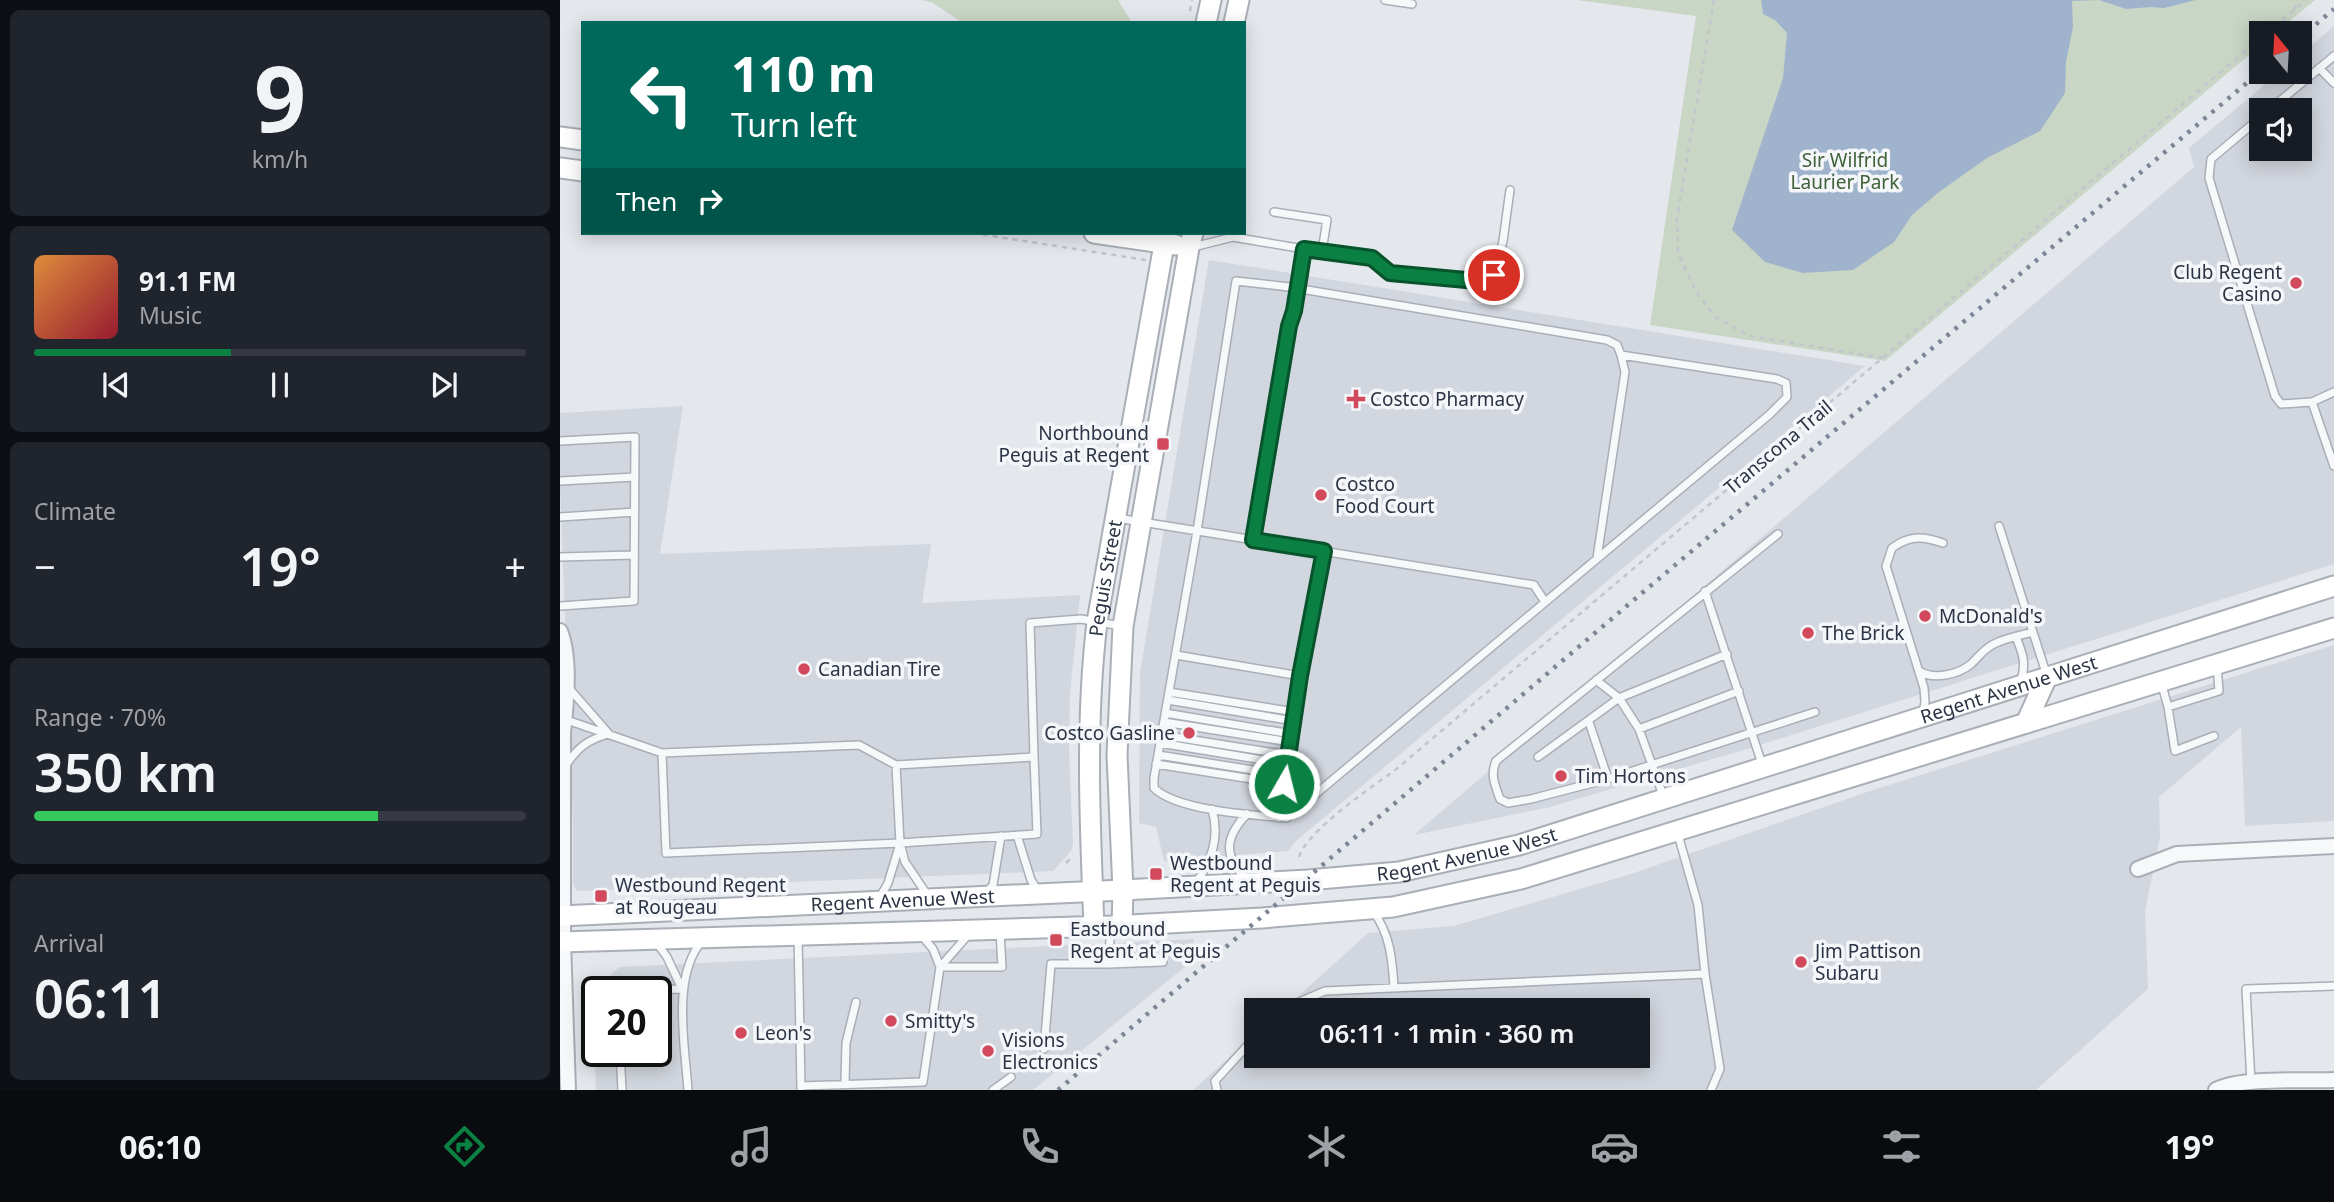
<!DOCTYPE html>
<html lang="en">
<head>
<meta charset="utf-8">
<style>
	:root { --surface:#171b24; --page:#20242c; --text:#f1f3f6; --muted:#9ea1a6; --line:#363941; --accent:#0b8043 }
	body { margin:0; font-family:"Noto Sans",sans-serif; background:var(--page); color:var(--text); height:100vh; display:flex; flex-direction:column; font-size:26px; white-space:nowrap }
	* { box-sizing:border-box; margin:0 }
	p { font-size:23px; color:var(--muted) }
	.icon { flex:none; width:38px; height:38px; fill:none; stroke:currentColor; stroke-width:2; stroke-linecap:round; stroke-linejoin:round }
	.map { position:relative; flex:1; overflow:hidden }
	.side { display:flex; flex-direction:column; gap:10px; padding:10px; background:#0d0f14; width:560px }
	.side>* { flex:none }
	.banner { position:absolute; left:21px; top:21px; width:665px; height:214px; border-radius:0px; box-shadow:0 4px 18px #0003; background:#00695c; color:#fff; overflow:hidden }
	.needle { width:46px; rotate:342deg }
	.controls { position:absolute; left:1689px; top:21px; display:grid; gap:14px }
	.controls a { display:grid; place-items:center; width:63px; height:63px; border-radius:0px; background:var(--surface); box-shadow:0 4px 18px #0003; font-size:35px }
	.speed { position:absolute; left:21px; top:976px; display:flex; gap:14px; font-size:35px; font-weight:700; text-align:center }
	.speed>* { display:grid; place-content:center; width:91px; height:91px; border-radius:50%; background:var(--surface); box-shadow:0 4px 18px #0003; line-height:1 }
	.speed .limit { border:4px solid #111; border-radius:10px; background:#fff; color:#111 }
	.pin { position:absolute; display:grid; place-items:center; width:60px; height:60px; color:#fff; margin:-30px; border:4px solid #fff; border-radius:50%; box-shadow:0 2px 7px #0007 }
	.me { position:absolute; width:77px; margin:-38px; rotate:8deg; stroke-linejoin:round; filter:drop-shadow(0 0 5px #0008) }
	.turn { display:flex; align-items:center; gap:24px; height:147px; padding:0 35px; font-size:32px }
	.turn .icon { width:91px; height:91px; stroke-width:2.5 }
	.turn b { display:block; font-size:49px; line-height:60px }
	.then { display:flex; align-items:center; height:66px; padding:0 35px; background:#0003; gap:14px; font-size:26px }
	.big { font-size:52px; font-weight:600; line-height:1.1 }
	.side .tile { flex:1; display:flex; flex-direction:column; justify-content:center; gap:10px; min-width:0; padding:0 24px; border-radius:10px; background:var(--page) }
	.side .dial { align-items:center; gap:0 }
	.dial b { font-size:91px; line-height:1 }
	.song { display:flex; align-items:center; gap:21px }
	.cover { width:84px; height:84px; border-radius:10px; background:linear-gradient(135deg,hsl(30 70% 55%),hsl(350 70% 35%)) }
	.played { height:7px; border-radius:4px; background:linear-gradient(90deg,var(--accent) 40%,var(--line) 40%) }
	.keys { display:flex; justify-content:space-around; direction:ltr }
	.heat { display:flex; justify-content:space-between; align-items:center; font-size:38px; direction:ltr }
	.charge { height:10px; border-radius:5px; background:linear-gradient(90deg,#34c759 70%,var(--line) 0) }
	.trip { position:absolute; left:684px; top:998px; width:406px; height:70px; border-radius:0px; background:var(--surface); box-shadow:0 4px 18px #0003; font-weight:600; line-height:70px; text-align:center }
	.menu { display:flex; height:112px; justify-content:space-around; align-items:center; background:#090b0e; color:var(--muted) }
	.menu .icon { width:49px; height:49px }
	.menu .active { color:var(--accent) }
	.menu b { font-size:32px; color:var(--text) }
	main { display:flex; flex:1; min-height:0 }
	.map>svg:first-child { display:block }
	.built { fill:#d2d6de; fill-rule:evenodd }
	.green { fill:#c9d6c5 }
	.water { fill:#9fb4cc }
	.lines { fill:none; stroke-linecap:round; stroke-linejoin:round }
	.lane-casing { stroke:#a9aeb7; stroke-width:10 }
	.street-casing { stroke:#a9aeb7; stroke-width:18 }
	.secondary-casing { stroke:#a9aeb7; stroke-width:23 }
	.path { stroke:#c2c5cb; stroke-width:2.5; stroke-dasharray:5 5; stroke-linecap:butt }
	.lane { stroke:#f7f8fa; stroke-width:7 }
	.street { stroke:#f7f8fa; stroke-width:14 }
	.secondary { stroke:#fff; stroke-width:19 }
	.rail { stroke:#7d8696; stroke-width:4.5; stroke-dasharray:3.5 7; stroke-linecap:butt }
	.route-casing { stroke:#07532c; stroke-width:18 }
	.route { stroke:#0b8043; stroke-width:12 }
	.poi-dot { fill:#d1495b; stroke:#f4f6f9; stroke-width:2.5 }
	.labels { text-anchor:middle; stroke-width:7; stroke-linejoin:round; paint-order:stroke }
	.park-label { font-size:19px; fill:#3f6138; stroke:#f4f6f9 }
	.poi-label { font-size:19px; fill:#2b3445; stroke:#f4f6f9; text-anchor:start }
	.street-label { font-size:19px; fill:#2b3445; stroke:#f4f6f9 }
</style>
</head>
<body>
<main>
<section class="side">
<div class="tile dial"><b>9</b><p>km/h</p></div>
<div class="tile">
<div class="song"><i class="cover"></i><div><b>91.1 FM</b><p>Music</p></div></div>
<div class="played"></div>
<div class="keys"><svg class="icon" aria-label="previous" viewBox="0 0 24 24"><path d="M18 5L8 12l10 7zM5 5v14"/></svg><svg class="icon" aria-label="pause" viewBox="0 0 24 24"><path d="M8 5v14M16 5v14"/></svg><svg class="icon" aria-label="next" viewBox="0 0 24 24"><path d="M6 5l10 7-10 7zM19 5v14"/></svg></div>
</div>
<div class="tile"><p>Climate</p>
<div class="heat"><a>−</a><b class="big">19°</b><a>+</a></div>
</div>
<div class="tile"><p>Range · 70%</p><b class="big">350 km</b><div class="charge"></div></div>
<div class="tile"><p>Arrival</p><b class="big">06:11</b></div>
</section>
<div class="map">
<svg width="1774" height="1090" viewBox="0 0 1774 1090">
	<rect width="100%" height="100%" fill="#e4e7ec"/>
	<path class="built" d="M1774,26V564L1190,748L990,807L854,835L1634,167L1629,148L1720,72H1740V55ZM1701,110H1740V149H1701Z
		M649,260L1305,366L736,841L728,851L604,861L596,827L579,823L580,673Z
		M123,406L100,554L371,544L362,603L520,595L510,693L509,749L513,845L511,851L493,871L17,891L13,884V826L0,487V413Z
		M1774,645V821L1685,826L1681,727L1599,797L1600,838L1585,911L1588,989L1476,1090H633L696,1033V1055H1078V1010H723L808,933L894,926L1071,874L1310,791Z
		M634,939L631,962L473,1090H36L32,984L43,983L59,967ZM37,992H96V1052H37Z"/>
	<path class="green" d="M362,0H558L572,23H403L373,3Z
		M1017,0H1755L1715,33H1701V45L1325,361L1090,325L1136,16Z"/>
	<path class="water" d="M1201,0H1636L1604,8L1591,7L1566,9L1539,0L1512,1L1513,27L1506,62L1505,93L1480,131L1427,158L1379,192L1352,215L1334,242L1293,270L1243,273L1205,262L1172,230L1223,78L1227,33L1215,20L1203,14Z"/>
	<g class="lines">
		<defs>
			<path id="lane" d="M825,0L852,4
				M1759,68L1774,83
				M1709,110L1774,56
				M1701,117L1651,159L1649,178L1715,396L1721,404L1752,402L1774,392
				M714,212L767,220L762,251
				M633,247L673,237L744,249L734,311L729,326L693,540
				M744,249L812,258L830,273L856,277L917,281L934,275L943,241L950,190
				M676,281L729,287L1047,340L1057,345L1061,355L1217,379L1226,383L1227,397L1209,415L727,818C694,815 617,811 594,788V778L637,531Z
				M1752,402L1774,466
				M0,441L75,437L74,601L0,606
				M0,481L75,477
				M0,517L75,512
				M557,518L974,585L985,602
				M1439,526L1487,676
				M1218,534L936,761C930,775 935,785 940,799L948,803L971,799L1048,779L1255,712
				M0,557L74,555
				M1037,558L1065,372L1061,355
				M1145,591L1203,767
				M1456,637C1463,654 1467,665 1460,682
				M616,655L740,676
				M1359,671C1373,680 1398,675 1411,664C1420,656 1424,648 1436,643C1447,638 1461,635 1473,632
				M1036,680L1059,698L1079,729L1104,798
				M1601,682L1608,707L1615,751L1654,736
				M8,687L49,734
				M609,692L735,712
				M608,700L734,721
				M1608,707L1659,691L1657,665
				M605,713L732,734
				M1363,713L1365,702L1364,688L1326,566L1332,548C1350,535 1363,536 1383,543
				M4,719L102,753L299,745L336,765L474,757L470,623L521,619L561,626
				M604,722L730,742
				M1029,722L1048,779
				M1079,729L1179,691
				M602,735L728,755
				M600,743L727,764
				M102,753L106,853L340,843L477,834L474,757
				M598,755L725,775
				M978,757L1059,698L1167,654
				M596,764L724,784
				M6,765C18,747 28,740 48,734
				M336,765L340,843L345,862L368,896
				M687,814C664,838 663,857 688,880
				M719,818L740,676L764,551
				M457,835L471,880L478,891
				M636,883C652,860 660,837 652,809
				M427,892L433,885L441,836
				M320,897L328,883L339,847
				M813,911C830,934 832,958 834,986
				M238,935L241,1088
				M361,935L373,949L380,967
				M96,942L107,957L122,989
				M548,964L603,962
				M380,967L409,934
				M1145,974L1160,1069L1151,1090
				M58,992V990L122,989
				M729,1010L737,1003L765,991L1145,974L1138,905L1117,831
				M484,1049L491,964H548L551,928
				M60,1052L62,1090
				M1691,1082L1686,989L1774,986
				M285,1083L286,1043L296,1002
				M241,1086L363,1082L380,967H442L440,932
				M128,1090C125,1046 111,975 143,940
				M433,1090L451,1077
				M657,1090L655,1081L696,1036"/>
			<path id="street" d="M0,631C11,659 6,703 3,733V941L8,1090
				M1578,869L1617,854L1774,846
				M1656,1090C1681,1077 1744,1081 1774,1080"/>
			<g id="secondary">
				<path d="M646,23L651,0"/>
				<path d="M674,23L679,0"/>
				<path d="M0,137L23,140"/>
				<path d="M0,168L23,171"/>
				<path d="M534,233L616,245"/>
				<path d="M1466,723L1487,677"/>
				<path id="s1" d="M0,916L563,890L748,880L839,872L959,845L1774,586"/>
				<path d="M562,926L563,890L557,755L563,626L629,248L633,233"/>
				<path id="s2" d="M534,927C530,825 525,724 537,622L606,233"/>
				<path d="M0,942L551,926L702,918L833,907L961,879L1774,628"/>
			</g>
		</defs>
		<use href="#lane" class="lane-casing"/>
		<use href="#street" class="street-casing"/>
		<use href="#secondary" class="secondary-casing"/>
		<path class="path" d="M1154,0L1117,218L1118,253L1135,290L1155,317L1190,336L1323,358
			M1734,10L1737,0
			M630,11L632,0
			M1707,33L1746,0
			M413,233L586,260
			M739,857C747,831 810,788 834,771L1701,38
			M506,863L513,856"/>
		<use href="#lane" class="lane"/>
		<use href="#street" class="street"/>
		<use href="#secondary" class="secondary"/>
		<path class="rail" d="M1740,38L1774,9
			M498,1090L1082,593L1701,71"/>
	</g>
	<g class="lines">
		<defs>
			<path id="route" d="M724,784L740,676L764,551L693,540L729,326L734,311L744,249L812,258L830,273L917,281L934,275"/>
		</defs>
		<use href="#route" class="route-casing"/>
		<use href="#route" class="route"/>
	</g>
	<g class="poi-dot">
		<circle cx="1736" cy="283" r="7"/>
		<path d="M792.5 388.5h7v7h7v7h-7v7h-7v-7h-7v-7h7z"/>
		<rect x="596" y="437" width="14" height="14" rx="3.5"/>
		<circle cx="761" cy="495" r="7"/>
		<circle cx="1365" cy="616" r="7"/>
		<circle cx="1248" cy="633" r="7"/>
		<circle cx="244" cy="669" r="7"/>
		<circle cx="629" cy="733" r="7"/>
		<circle cx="1001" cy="776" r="7"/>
		<rect x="589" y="867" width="14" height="14" rx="3.5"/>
		<rect x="34" y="889" width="14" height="14" rx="3.5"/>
		<rect x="489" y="933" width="14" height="14" rx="3.5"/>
		<circle cx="1241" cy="962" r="7"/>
		<circle cx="331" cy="1021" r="7"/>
		<circle cx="181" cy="1033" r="7"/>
		<circle cx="428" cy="1051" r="7"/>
	</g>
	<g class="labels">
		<g class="park-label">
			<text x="1285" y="167">Sir Wilfrid<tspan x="1285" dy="22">Laurier Park</tspan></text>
		</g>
		<g class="poi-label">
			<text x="1722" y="279" text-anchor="end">Club Regent<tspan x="1722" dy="22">Casino</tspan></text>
			<text x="810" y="406">Costco Pharmacy</text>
			<text x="589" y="440" text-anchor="end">Northbound<tspan x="589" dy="22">Peguis at Regent</tspan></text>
			<text x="775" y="491">Costco<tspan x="775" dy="22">Food Court</tspan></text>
			<text x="1379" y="623">McDonald's</text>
			<text x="1262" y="640">The Brick</text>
			<text x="258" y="676">Canadian Tire</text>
			<text x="615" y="740" text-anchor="end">Costco Gasline</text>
			<text x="1015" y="783">Tim Hortons</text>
			<text x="610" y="870">Westbound<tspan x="610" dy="22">Regent at Peguis</tspan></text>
			<text x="55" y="892">Westbound Regent<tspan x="55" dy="22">at Rougeau</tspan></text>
			<text x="510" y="936">Eastbound<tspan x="510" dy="22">Regent at Peguis</tspan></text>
			<text x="1255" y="958">Jim Pattison<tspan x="1255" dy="22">Subaru</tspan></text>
			<text x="345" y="1028">Smitty's</text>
			<text x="195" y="1040">Leon's</text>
			<text x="442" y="1047">Visions<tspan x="442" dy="22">Electronics</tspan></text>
		</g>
		<g class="street-label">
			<text transform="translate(1218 447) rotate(-40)" y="7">Transcona Trail</text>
			<text dy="7" stroke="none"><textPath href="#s2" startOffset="350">Peguis Street</textPath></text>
			<text dy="7" stroke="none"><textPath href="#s1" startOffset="1477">Regent Avenue West</textPath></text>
			<text dy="7" stroke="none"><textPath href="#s1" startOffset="910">Regent Avenue West</textPath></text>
			<text dy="7" stroke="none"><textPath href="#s1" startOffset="343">Regent Avenue West</textPath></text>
		</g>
	</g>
</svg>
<div class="controls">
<a><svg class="needle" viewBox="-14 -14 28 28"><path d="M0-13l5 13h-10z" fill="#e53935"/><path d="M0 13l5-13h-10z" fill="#9ea1a6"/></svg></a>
<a><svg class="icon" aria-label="sound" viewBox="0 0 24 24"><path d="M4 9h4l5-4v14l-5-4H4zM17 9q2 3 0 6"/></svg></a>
</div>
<div class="speed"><div class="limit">20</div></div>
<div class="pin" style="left:934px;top:275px;background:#d93025"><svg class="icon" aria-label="arrive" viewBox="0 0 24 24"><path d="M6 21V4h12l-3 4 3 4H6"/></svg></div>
<svg class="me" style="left:724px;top:784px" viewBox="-20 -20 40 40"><circle r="17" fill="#0b8043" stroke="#fff" stroke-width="3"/><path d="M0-11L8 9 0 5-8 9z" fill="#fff"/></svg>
<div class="trip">06:11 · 1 min · 360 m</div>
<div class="banner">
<div class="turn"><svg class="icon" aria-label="left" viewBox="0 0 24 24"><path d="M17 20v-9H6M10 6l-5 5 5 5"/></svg><div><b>110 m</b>Turn left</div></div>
<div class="then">Then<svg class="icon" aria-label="right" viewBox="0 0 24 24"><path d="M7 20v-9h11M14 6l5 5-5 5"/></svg></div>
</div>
</div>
</main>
<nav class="menu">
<b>06:10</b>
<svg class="icon active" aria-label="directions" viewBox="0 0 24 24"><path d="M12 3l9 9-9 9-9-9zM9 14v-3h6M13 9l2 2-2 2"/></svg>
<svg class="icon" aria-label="music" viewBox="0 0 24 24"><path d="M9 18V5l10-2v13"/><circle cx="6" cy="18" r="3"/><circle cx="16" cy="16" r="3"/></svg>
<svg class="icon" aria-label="phone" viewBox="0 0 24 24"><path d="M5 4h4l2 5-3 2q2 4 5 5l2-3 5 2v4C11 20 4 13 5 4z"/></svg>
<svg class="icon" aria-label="climate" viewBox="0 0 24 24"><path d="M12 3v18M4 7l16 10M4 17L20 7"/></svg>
<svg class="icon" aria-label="car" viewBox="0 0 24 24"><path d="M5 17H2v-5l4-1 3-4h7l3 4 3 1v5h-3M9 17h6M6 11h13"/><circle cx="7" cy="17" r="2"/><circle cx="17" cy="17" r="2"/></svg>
<svg class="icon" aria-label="filters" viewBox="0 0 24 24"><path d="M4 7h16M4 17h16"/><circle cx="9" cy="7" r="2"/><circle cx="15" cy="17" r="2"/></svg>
<b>19°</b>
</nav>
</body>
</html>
